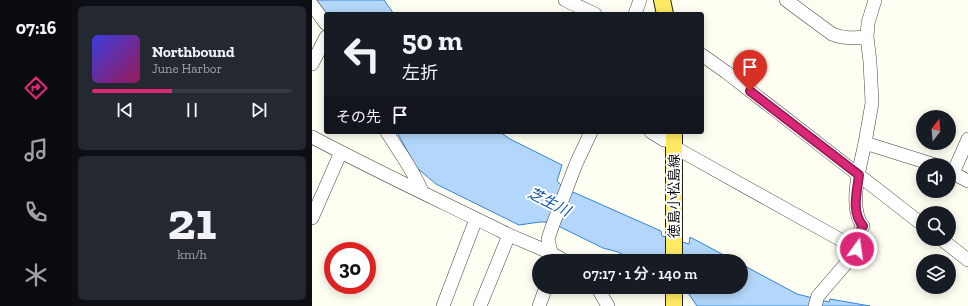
<!DOCTYPE html>
<html lang="ja">
<head>
<meta charset="utf-8">
<style>
	:root { --surface:#171b24; --page:#242831; --text:#f1f3f6; --muted:#9ea1a6; --line:#363941; --accent:#db2777 }
	body { margin:0; font-family:"Zilla Slab","Noto Sans JP",serif; background:var(--page); color:var(--text); height:100vh; display:flex; flex-direction:column; font-size:15px; white-space:nowrap }
	* { box-sizing:border-box; margin:0 }
	p { font-size:13px; color:var(--muted) }
	.icon { flex:none; width:22px; height:22px; fill:none; stroke:currentColor; stroke-width:2; stroke-linecap:round; stroke-linejoin:round }
	.map { position:relative; flex:1; overflow:hidden }
	.side { display:flex; flex-direction:column; gap:6px; padding:6px; background:#0d0f14; width:240px }
	.side>* { flex:none }
	.guide { position:absolute; left:12px; top:12px; width:380px; height:122px; border-radius:4px; box-shadow:0 2px 10px #0003; background:#171b24; color:var(--text); overflow:hidden }
	.needle { width:26px; rotate:16deg }
	.controls { position:absolute; left:604px; top:110px; display:grid; gap:8px }
	.controls a { display:grid; place-items:center; width:40px; height:40px; border-radius:50%; background:var(--surface); box-shadow:0 2px 10px #0003; font-size:20px }
	.speed { position:absolute; left:12px; top:242px; display:flex; gap:8px; font-size:20px; font-weight:700; text-align:center }
	.speed>* { display:grid; place-content:center; width:52px; height:52px; border-radius:50%; background:var(--surface); box-shadow:0 2px 10px #0003; line-height:1 }
	.speed .limit { border:6px solid #d22; background:#fff; color:#111 }
	.pin { position:absolute; display:grid; place-items:center; width:34px; height:34px; color:#fff; margin:-41px -17px; border-radius:50% 50% 50% 0; rotate:-45deg; box-shadow:0 0 4px #0007 }
	.pin .icon { rotate:45deg }
	.me { position:absolute; width:44px; margin:-22px; rotate:14deg; stroke-linejoin:round; filter:drop-shadow(0 0 3px #0008) }
	.turn { display:flex; align-items:center; gap:14px; height:84px; padding:0 12px; font-size:18px }
	.turn .icon { width:52px; height:52px; stroke-width:2.5 }
	.turn b { display:block; font-size:28px; line-height:34px }
	.then { display:flex; align-items:center; height:38px; padding:0 12px; background:#0003; gap:8px; font-size:15px }
	.side .widget { flex:1; display:flex; flex-direction:column; justify-content:center; gap:6px; min-width:0; padding:0 14px; border-radius:6px; background:var(--page) }
	.side .dial { align-items:center; gap:0 }
	.dial b { font-size:52px; line-height:1 }
	.song { display:flex; align-items:center; gap:12px }
	.cover { width:48px; height:48px; border-radius:6px; background:linear-gradient(135deg,hsl(240 70% 55%),hsl(330 70% 35%)) }
	.played { height:4px; border-radius:2px; background:linear-gradient(90deg,var(--accent) 40%,var(--line) 40%) }
	.keys { display:flex; justify-content:space-around; direction:ltr }
	.trip { position:absolute; left:220px; top:254px; width:216px; height:40px; border-radius:20px; background:var(--surface); box-shadow:0 2px 10px #0003; font-weight:600; line-height:40px; text-align:center }
	main { display:flex; flex:1; min-height:0 }
	.menu { display:flex; flex-direction:column; width:72px; justify-content:space-around; align-items:center; background:#090b0e; color:var(--muted) }
	.menu .icon { width:28px; height:28px }
	.menu .active { color:var(--accent) }
	.menu b { font-size:18px; color:var(--text) }
	.map>svg:first-child { display:block }
	.water { fill:#b3d7fa; stroke:#3683d5 }
	.lines { fill:none; stroke-linecap:round; stroke-linejoin:round }
	.minor-casing { stroke:#434343; stroke-width:14 }
	.major-casing { stroke:#212121; stroke-width:18 }
	.minor { stroke:#fff; stroke-width:13 }
	.major { stroke:#ffeb62; stroke-width:16 }
	.route-casing { stroke:#8e194d; stroke-width:10 }
	.route { stroke:#db2777; stroke-width:7 }
	.labels { text-anchor:middle; stroke-width:4; stroke-linejoin:round; paint-order:stroke }
	.street-label { font-size:14px; fill:#101010; stroke:#fff }
	.water-label { font-size:15px; font-style:italic; fill:#1055aa; stroke:#fff }
</style>
</head>
<body>
<main>
<nav class="menu">
<b>07:16</b>
<svg class="icon active" aria-label="directions" viewBox="0 0 24 24"><path d="M12 3l9 9-9 9-9-9zM9 14v-3h6M13 9l2 2-2 2"/></svg>
<svg class="icon" aria-label="music" viewBox="0 0 24 24"><path d="M9 18V5l10-2v13"/><circle cx="6" cy="18" r="3"/><circle cx="16" cy="16" r="3"/></svg>
<svg class="icon" aria-label="phone" viewBox="0 0 24 24"><path d="M5 4h4l2 5-3 2q2 4 5 5l2-3 5 2v4C11 20 4 13 5 4z"/></svg>
<svg class="icon" aria-label="climate" viewBox="0 0 24 24"><path d="M12 3v18M4 7l16 10M4 17L20 7"/></svg>
</nav>
<section class="side">
<div class="widget">
<div class="song"><i class="cover"></i><div><b>Northbound</b><p>June Harbor</p></div></div>
<div class="played"></div>
<div class="keys"><svg class="icon" aria-label="previous" viewBox="0 0 24 24"><path d="M18 5L8 12l10 7zM5 5v14"/></svg><svg class="icon" aria-label="pause" viewBox="0 0 24 24"><path d="M8 5v14M16 5v14"/></svg><svg class="icon" aria-label="next" viewBox="0 0 24 24"><path d="M6 5l10 7-10 7zM19 5v14"/></svg></div>
</div>
<div class="widget dial"><b>21</b><p>km/h</p></div>
</section>
<div class="map">
<svg width="656" height="306" viewBox="0 0 656 306">
	<rect width="100%" height="100%" fill="#fffef2"/>
	<path class="water" d="M3,0H72L82,14H14Z
		M85,132H188L198,139L250,165L245,181L252,188L349,231L350,236L377,244L378,237L423,261H321L306,252L291,248L238,222H228L207,225L124,184L104,167Z
		M429,264L485,294L517,302L518,299L558,306H385L376,293L365,287H429Z"/>
	<g class="lines">
		<defs>
			<path id="minor" d="M253,0L283,14
				M474,0L520,34C532,39 543,38 555,37
				M0,5L14,24
				M323,14L328,0
				M390,55L414,72L611,225
				M0,64L14,37
				M75,132C87,152 102,171 110,192
				M339,132L352,140L362,142
				M0,137C62,170 126,200 189,231C210,242 233,248 253,261
				M553,143L560,103L558,62L555,37L556,23L563,0
				M362,147L545,249
				M637,171L656,181
				M641,173L656,139
				M0,218L29,152
				M629,239L656,260
				M239,252L236,239L240,227L264,164L279,132
				M285,287L296,306
				M131,306L164,219
				M168,306L197,235
				M227,306L234,287
				M503,306L506,296L537,260L545,249L547,233L551,226C536,208 548,166 553,143L623,165"/>
			<path id="major" d="M350,0L353,14
				M362,132V261
				M362,306V287"/>
		</defs>
		<use href="#minor" class="minor-casing"/>
		<use href="#major" class="major-casing"/>
		<use href="#minor" class="minor"/>
		<use href="#major" class="major"/>
	</g>
	<g class="lines">
		<defs>
			<path id="route" d="M438,91L547,175C545,192 539,212 551,226L547,233L545,249"/>
		</defs>
		<use href="#route" class="route-casing"/>
		<use href="#route" class="route"/>
	</g>
	<g class="labels">
		<g class="street-label">
			<text transform="translate(362 196) rotate(-90)" y="5">徳島小松島線</text>
		</g>
		<g class="water-label">
			<text transform="translate(237 202) rotate(27)" y="5">芝生川</text>
		</g>
	</g>
</svg>
<div class="controls">
<a><svg class="needle" viewBox="-14 -14 28 28"><path d="M0-13l5 13h-10z" fill="#e53935"/><path d="M0 13l5-13h-10z" fill="#9ea1a6"/></svg></a>
<a><svg class="icon" aria-label="sound" viewBox="0 0 24 24"><path d="M4 9h4l5-4v14l-5-4H4zM17 9q2 3 0 6"/></svg></a>
<a><svg class="icon" aria-label="search" viewBox="0 0 24 24"><circle cx="10" cy="10" r="6"/><path d="M15 15l6 6"/></svg></a>
<a><svg class="icon" aria-label="layers" viewBox="0 0 24 24"><path d="M12 4l9 5-9 5-9-5zM3 14l9 5 9-5"/></svg></a>
</div>
<div class="speed"><div class="limit">30</div></div>
<div class="pin" style="left:438px;top:91px;background:#d93025"><svg class="icon" aria-label="arrive" viewBox="0 0 24 24"><path d="M6 21V4h12l-3 4 3 4H6"/></svg></div>
<svg class="me" style="left:545px;top:249px" viewBox="-20 -20 40 40"><circle r="17" fill="#db2777" stroke="#fff" stroke-width="3"/><path d="M0-11L8 9 0 5-8 9z" fill="#fff"/></svg>
<div class="trip">07:17 · 1 分 · 140 m</div>
<div class="guide">
<div class="turn"><svg class="icon" aria-label="left" viewBox="0 0 24 24"><path d="M17 20v-9H6M10 6l-5 5 5 5"/></svg><div><b>50 m</b>左折</div></div>
<div class="then">その先<svg class="icon" aria-label="arrive" viewBox="0 0 24 24"><path d="M6 21V4h12l-3 4 3 4H6"/></svg></div>
</div>
</div>
</main>
</body>
</html>
